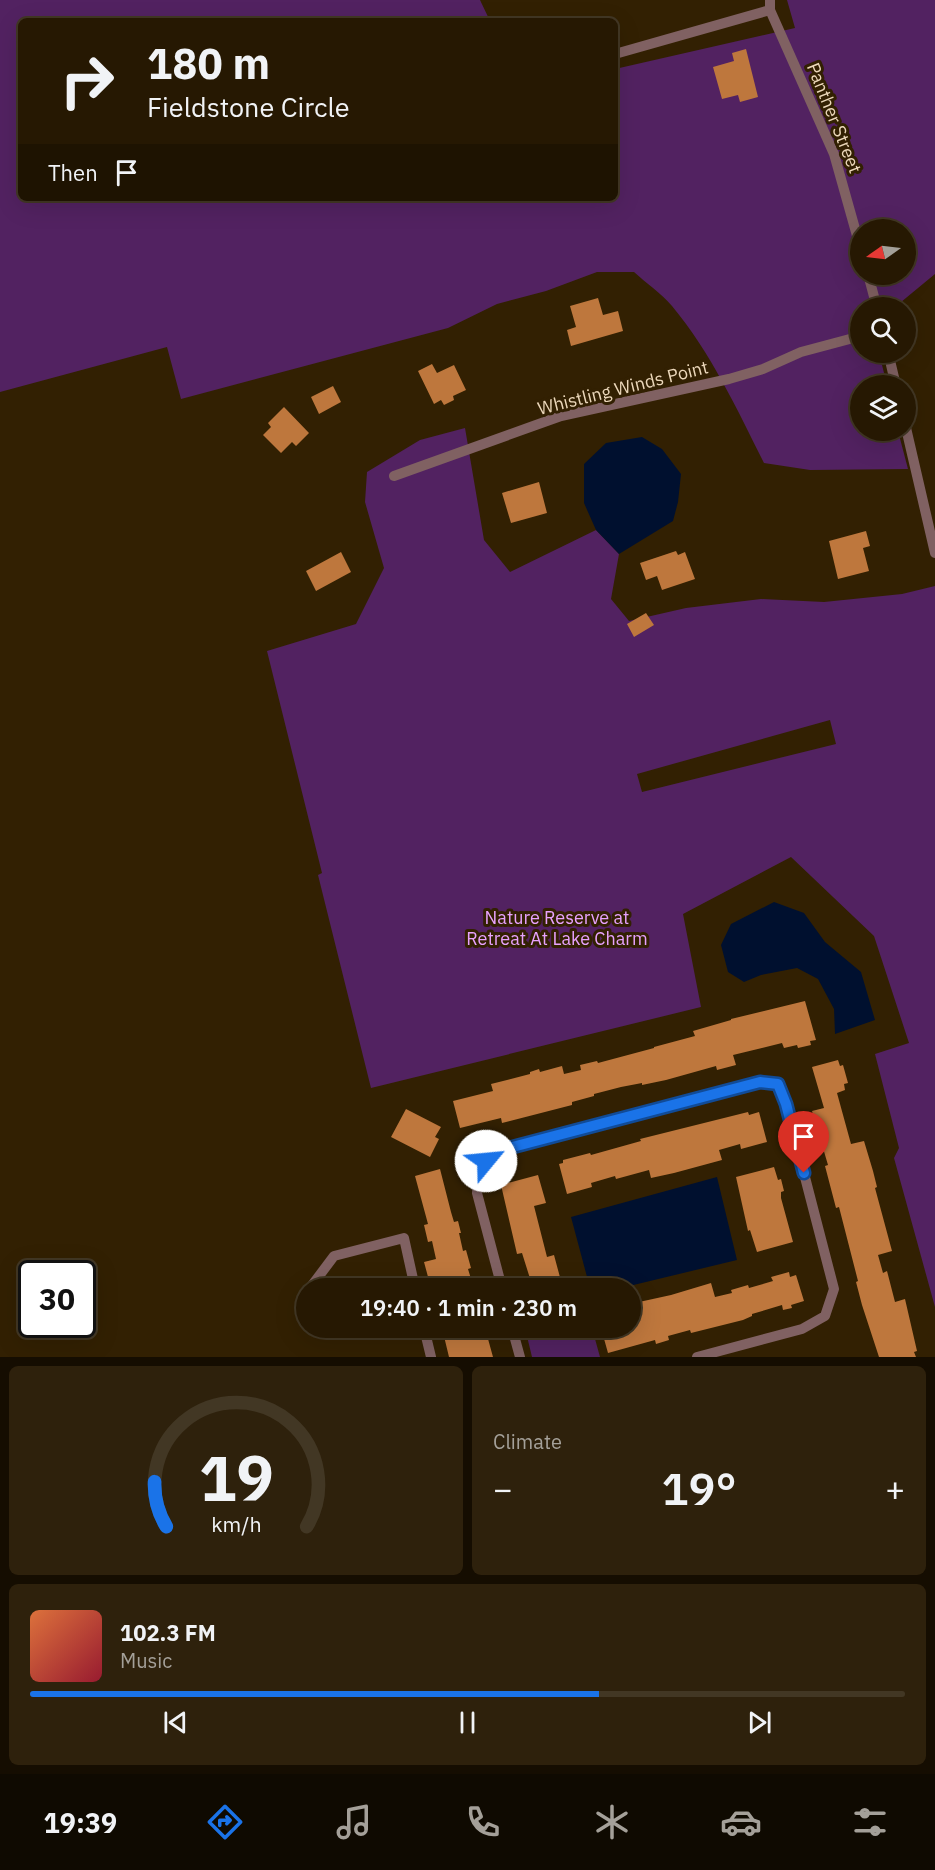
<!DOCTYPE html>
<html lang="en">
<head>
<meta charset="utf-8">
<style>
	:root { --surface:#261802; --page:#2e210c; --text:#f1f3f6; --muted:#a4a099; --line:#423724; --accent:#1a73e8 }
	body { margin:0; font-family:"IBM Plex Sans",sans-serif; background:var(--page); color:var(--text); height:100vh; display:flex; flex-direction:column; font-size:22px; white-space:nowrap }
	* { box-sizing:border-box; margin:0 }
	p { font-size:20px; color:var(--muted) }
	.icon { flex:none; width:33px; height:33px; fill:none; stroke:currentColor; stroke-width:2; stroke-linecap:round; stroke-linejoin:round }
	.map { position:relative; height:1357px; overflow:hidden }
	.drawer { display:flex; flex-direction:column; gap:9px; padding:9px; background:#150d01; flex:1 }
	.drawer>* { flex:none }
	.hud { position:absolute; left:18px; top:18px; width:600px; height:183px; border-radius:9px; box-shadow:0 6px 24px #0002,0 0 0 2px var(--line); background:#261802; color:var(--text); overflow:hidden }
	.needle { width:39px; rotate:256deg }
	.controls { position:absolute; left:850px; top:219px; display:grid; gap:12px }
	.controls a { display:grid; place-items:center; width:66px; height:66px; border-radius:50%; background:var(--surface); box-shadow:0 6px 24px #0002,0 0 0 2px var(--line); font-size:30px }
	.speed { position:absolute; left:18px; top:1260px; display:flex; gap:12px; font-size:30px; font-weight:700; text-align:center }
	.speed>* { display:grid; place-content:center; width:78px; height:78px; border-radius:50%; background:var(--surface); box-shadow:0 6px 24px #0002,0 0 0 2px var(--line); line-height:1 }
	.speed .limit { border:3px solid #111; border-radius:9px; background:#fff; color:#111 }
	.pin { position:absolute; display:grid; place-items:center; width:51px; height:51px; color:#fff; margin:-62px -26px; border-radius:50% 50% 50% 0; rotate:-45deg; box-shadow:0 0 6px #0007 }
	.pin .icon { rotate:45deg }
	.me { position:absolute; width:66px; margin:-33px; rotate:62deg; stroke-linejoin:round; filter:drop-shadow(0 0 4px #0008) }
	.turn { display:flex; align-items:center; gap:21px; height:126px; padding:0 30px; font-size:27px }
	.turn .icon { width:78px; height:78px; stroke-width:2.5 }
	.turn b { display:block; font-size:42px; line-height:51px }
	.then { display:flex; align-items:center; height:57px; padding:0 30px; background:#0003; gap:12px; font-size:22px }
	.big { font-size:45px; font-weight:600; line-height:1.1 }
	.drawer .tile { flex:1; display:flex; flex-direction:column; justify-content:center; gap:9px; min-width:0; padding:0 21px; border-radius:9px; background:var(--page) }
	.drawer .dial { align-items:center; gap:0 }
	.dial svg { height:156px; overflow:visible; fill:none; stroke:var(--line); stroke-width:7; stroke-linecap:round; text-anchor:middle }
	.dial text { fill:var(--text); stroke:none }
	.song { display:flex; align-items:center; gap:18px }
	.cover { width:72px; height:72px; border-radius:9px; background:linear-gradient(135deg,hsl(20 70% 55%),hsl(350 70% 35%)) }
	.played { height:6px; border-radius:3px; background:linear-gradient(90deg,var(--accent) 65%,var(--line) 65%) }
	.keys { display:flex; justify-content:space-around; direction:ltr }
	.heat { display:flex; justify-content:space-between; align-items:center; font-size:33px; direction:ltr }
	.drawer .tiles { flex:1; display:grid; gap:9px; grid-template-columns:1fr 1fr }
	.tile:last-child { grid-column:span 2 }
	.trip { position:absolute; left:296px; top:1278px; width:345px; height:60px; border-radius:30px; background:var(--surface); box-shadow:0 6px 24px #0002,0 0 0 2px var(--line); font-weight:600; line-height:60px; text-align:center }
	.dock { display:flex; height:96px; justify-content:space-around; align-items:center; background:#0f0a01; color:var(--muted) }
	.dock .icon { width:42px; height:42px }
	.dock .current { color:var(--accent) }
	.dock b { font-size:27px; color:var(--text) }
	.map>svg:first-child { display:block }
	.green { fill:#522261; fill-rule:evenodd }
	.water { fill:#00102f }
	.building { fill:#be773d }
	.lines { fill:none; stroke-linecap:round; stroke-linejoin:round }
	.street { stroke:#806162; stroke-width:10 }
	.route-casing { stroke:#114b97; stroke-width:15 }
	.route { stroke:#1a73e8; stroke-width:10 }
	.labels { text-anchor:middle; stroke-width:6; stroke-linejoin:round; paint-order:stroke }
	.street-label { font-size:18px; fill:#ebd7ba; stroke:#322002 }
	.park-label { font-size:18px; fill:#e8a2fe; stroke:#322002 }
</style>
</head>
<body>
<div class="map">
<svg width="935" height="1357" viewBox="0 0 935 1357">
	<rect width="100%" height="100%" fill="#322002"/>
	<path class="green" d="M0,0H480L490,21H21V198H615V69L795,28L787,0H935V274L895,307L861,308V352L879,353L887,385L861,386V430L898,431L908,469L810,470L764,463C737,409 711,353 672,306C661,293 646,283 634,272H597L546,291L497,304L448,328L181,399L167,347L0,392ZM861,230H906V274H861Z
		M465,428L484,540L510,572L596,530L619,554L611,599L629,621L686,608L761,599L824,602L902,594L935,586V1307L894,1158L899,1148L875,1054L909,1043L874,936L791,857L683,914L701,1007L371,1088L318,875L322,873L267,651L356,624L384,568L365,502L367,472L420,440ZM830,720L836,744L642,792L637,774Z
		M525,1328H592L600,1357H532Z"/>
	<path class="water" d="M642,437L662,449L681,474L678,502L673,521L619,554L596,530L584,503V464L606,443Z
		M774,902L804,913L825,942L861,972L875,1020L835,1034L834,1009L818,979L797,968L761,975L744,982L728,972L721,945L731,924Z
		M717,1177L737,1260L621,1288H590L571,1217Z"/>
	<path class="building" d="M746,49L758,97L740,102L738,95L722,99L713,67L734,61L732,53Z
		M598,298L603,315L618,311L623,331L571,346L567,330L576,327L570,306Z
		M432,364L437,373L454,365L466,390L453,396L454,400L444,405L441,400L434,404L418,371Z
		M333,386L341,402L319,414L311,397Z
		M284,407L309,433L296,446L292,442L281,453L263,435L271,427L268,423Z
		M539,482L547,513L511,523L502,493Z
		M866,531L870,546L863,548L869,571L838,579L829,541Z
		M676,551L678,555L685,552L695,579L662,590L657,576L646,580L640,563Z
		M341,552L351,572L316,591L306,571Z
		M646,613L654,625L634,637L627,624Z
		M805,1001L816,1040L810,1041L811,1045L798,1048L797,1045L784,1048L782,1043L733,1055L736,1065L717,1070L716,1066L666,1080L642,1085V1083L621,1087L594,1094V1096L572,1102V1105L541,1113L502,1123L501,1118L460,1128L453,1101L493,1091L491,1084L530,1074V1072L539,1069L540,1072L562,1066L564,1074L581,1070L580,1065L597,1061L598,1063L654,1048V1047L695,1036L693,1031L731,1020V1019Z
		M838,1060L840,1066L843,1065L848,1083L844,1084L845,1090L837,1093L851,1144L864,1141L873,1171L877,1187L875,1188L892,1251L878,1255L883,1273L887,1271L895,1302L905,1299L917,1351L914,1352L916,1357H879L862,1305L856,1282L858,1281L839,1207L836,1208L825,1166L828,1165L812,1111L824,1108L812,1067Z
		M406,1109L441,1127L435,1137L439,1139L430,1157L391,1137Z
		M748,1112L749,1115L759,1112L767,1142L741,1149L740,1144L719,1150L722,1160L674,1173L651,1178L649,1170L616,1179L615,1176L591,1183L592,1187L567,1194L559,1164L563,1163V1160L590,1153L591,1155L641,1141L640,1139Z
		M774,1167L778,1180L781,1179L784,1191L781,1192V1198L793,1242L757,1252L750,1230L748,1231L736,1177Z
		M440,1169L451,1212L454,1222L458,1221L461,1233H459L463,1251L466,1250L471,1268L468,1269L472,1282L449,1288H431L424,1262L436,1259L432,1241L428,1242L424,1225L428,1224L415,1176Z
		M538,1175L546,1203L534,1206L547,1257L554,1255L561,1281L553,1283L555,1288H533L522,1253L517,1254L501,1185Z
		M789,1272L790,1277L796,1275L804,1301L791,1305L792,1308L783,1310L782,1305L752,1314V1316L743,1320L691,1333L690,1330L668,1336L669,1340L656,1344L655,1340L608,1353L601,1328H630V1304L671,1295L711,1283L715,1297L732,1293L731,1290L748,1285L749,1288L773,1281L771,1277Z
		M442,1328H485L493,1357H449Z"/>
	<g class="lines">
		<path class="street" d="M770,0V10L834,154L861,250
			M615,54L770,10
			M868,274L877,308
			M888,352L896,386
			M906,428L935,553
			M394,476L561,416L729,379L763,369L801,352L861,336
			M310,1288L334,1256L404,1238L415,1288
			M502,1288L477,1193C477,1166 487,1160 509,1148L760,1082L778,1084L786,1104L834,1289L825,1316L802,1329L697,1357
			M424,1328L431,1357
			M512,1328L520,1357"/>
	</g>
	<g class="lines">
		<defs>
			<path id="route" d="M486,1161L509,1148L760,1082L778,1084L786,1104L804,1173"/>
		</defs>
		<use href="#route" class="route-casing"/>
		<use href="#route" class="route"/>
	</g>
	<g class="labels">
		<g class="street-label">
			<text transform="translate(834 118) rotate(68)" y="6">Panther Street</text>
			<text transform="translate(623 388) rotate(-14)" y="6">Whistling Winds Point</text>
		</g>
		<g class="park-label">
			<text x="557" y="924">Nature Reserve at<tspan x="557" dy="21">Retreat At Lake Charm</tspan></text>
		</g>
	</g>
</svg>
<div class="controls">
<a><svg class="needle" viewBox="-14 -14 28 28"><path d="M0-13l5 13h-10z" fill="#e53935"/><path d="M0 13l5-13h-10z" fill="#a4a099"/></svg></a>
<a><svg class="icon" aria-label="search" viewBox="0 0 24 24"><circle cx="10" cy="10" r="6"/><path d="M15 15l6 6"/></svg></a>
<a><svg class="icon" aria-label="layers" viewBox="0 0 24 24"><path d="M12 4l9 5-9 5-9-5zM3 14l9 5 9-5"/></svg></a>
</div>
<div class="speed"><div class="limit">30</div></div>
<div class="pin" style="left:804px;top:1173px;background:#d93025"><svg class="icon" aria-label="arrive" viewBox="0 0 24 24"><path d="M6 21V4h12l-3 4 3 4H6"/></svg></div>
<svg class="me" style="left:486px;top:1161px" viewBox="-20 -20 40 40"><circle r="19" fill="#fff"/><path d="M0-13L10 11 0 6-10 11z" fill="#1a73e8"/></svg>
<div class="trip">19:40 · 1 min · 230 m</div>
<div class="hud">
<div class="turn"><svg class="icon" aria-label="right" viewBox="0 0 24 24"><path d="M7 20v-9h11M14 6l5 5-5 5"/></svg><div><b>180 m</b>Fieldstone Circle</div></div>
<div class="then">Then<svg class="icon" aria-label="arrive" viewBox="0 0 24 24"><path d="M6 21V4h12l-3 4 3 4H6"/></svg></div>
</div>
</div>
<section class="drawer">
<div class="tiles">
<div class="tile dial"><svg viewBox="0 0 100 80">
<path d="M14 69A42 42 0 1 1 86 69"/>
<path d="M14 69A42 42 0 0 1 8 46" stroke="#1a73e8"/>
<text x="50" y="56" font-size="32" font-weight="700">19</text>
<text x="50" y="72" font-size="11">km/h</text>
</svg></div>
<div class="tile"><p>Climate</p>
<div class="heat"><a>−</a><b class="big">19°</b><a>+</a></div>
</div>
<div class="tile">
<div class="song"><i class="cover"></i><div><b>102.3 FM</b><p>Music</p></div></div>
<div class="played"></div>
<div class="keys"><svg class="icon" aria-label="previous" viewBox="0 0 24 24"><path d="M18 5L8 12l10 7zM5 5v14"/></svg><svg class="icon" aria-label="pause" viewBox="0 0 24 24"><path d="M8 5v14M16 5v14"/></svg><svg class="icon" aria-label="next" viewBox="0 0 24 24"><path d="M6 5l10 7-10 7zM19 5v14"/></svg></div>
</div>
</div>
</section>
<nav class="dock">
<b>19:39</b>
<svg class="icon current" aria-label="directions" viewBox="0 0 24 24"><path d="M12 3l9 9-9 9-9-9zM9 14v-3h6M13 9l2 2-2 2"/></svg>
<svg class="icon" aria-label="music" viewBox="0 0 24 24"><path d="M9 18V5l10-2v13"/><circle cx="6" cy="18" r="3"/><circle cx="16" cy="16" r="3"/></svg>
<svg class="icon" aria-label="phone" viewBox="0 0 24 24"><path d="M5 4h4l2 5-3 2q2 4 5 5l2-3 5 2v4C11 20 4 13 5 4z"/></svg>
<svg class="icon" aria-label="climate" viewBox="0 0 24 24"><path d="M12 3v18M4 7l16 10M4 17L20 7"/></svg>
<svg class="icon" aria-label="car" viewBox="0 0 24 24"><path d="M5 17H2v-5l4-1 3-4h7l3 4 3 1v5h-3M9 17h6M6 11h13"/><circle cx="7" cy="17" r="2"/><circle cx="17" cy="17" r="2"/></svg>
<svg class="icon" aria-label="filters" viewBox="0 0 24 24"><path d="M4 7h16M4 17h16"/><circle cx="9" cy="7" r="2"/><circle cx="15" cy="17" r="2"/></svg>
</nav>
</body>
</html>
